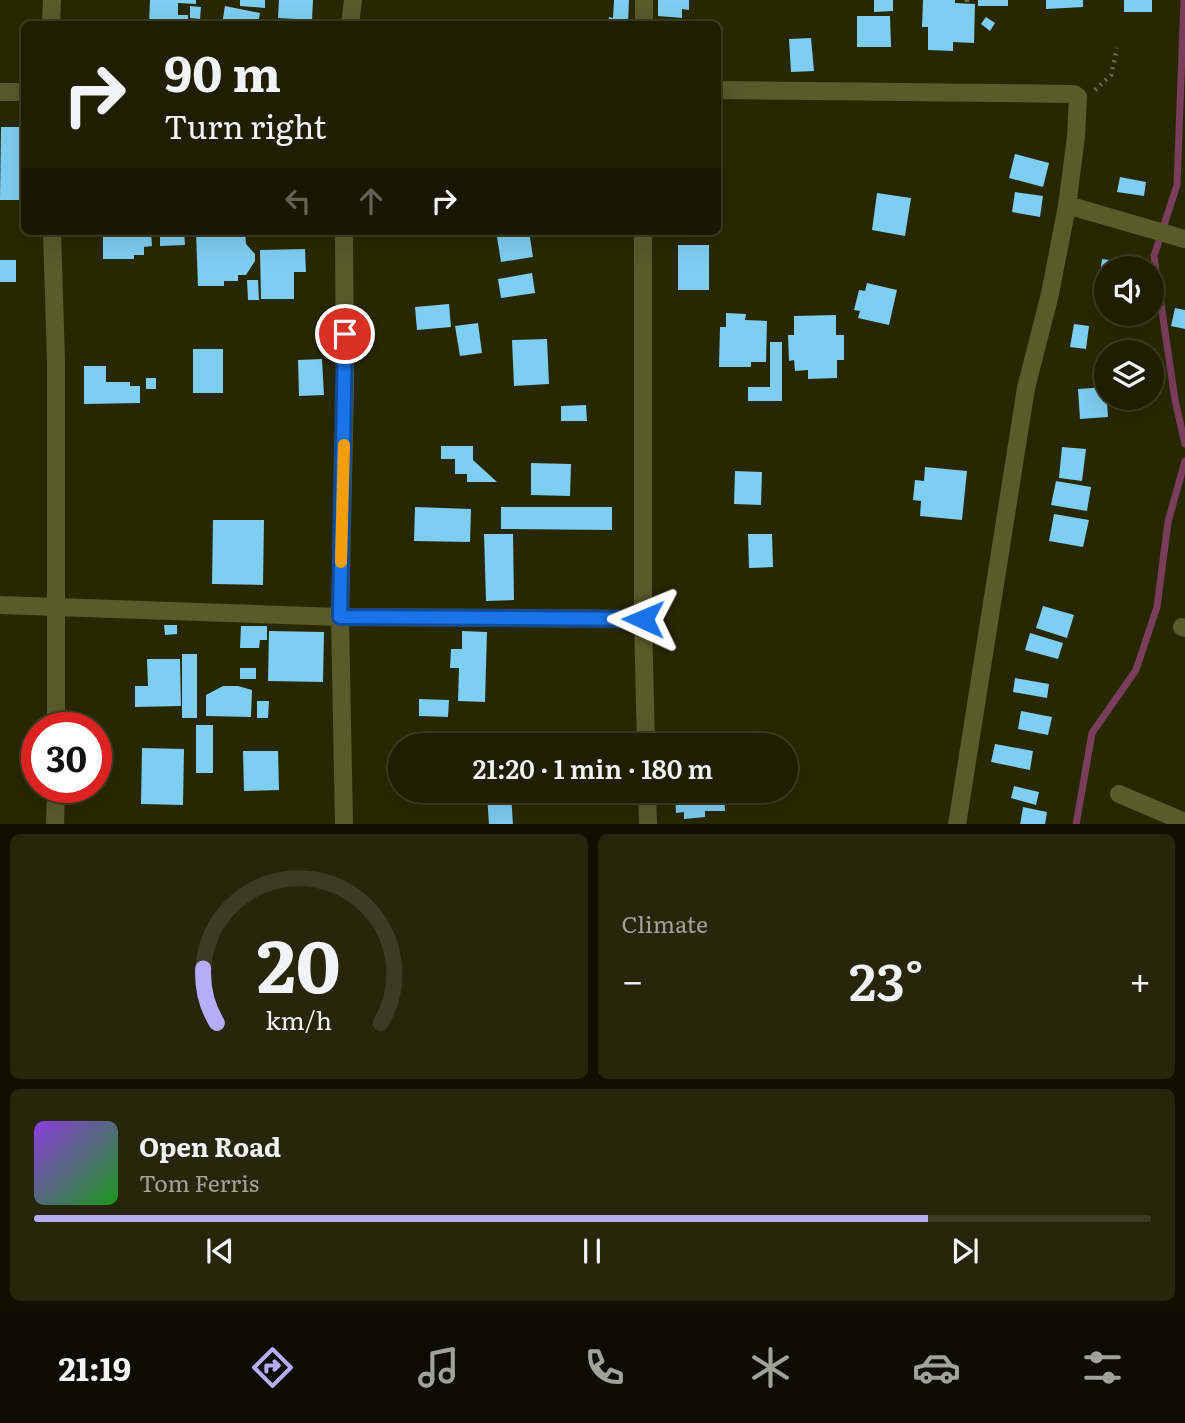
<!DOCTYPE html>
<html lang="en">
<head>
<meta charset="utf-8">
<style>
	:root { --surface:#1e1e00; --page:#26270a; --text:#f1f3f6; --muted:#a1a299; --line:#3c3c22; --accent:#b6acf8 }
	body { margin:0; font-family:Literata,serif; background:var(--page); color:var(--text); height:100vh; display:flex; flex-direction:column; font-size:26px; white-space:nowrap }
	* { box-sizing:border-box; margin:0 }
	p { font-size:23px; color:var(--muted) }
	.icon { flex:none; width:38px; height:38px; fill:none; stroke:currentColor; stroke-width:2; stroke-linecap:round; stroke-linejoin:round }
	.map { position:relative; height:824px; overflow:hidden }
	.panel { display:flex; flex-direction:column; gap:10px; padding:10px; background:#101000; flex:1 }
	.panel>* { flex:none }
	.hud { position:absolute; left:21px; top:21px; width:700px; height:214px; border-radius:10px; box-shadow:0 7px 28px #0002,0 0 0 2px var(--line); background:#1e1e00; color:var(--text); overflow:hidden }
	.fabs { position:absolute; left:1094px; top:256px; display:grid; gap:14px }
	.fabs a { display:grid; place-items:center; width:70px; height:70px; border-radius:50%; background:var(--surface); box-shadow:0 7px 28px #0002,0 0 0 2px var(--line); font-size:35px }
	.speed { position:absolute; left:21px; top:712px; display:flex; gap:14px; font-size:35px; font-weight:700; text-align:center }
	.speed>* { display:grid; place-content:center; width:91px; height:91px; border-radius:50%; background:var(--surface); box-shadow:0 7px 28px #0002,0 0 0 2px var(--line); line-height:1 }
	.speed .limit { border:10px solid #d22; background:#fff; color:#111 }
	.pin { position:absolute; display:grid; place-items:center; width:60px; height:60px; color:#fff; margin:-30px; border:4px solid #fff; border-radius:50%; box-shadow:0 2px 7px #0007 }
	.me { position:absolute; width:77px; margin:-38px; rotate:271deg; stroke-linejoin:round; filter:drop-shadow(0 0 5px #0008) }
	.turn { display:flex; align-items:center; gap:24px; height:147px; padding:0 28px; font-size:32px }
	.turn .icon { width:91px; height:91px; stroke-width:2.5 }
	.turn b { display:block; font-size:49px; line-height:60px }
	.lanes { display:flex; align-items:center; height:66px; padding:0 28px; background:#0003; justify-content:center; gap:35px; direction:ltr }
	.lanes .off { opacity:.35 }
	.big { font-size:52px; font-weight:600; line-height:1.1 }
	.panel .widget { flex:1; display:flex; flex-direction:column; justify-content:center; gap:10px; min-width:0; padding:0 24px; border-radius:10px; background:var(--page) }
	.panel .dial { align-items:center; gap:0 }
	.dial svg { height:182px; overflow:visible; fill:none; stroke:var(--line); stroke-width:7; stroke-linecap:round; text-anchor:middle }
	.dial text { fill:var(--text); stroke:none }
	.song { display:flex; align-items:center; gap:21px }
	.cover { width:84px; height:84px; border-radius:10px; background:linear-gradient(135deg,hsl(270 70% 55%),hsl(120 70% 35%)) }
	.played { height:7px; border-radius:4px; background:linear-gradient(90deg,var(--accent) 80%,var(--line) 80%) }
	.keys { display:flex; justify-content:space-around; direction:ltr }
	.heat { display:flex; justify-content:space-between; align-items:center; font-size:38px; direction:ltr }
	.panel .tiles { flex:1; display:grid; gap:10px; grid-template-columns:1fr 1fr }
	.widget:last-child { grid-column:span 2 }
	.trip { position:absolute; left:388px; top:733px; width:410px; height:70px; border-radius:35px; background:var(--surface); box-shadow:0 7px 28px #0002,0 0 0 2px var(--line); font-weight:600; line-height:70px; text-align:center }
	.tabs { display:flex; height:112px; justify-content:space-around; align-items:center; background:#0c0c00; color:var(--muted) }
	.tabs .icon { width:49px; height:49px }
	.tabs .on { color:var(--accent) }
	.tabs b { font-size:32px; color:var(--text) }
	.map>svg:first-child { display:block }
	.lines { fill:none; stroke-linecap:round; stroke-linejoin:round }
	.stream { stroke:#7b3d5c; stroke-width:7 }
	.building { fill:#7ecdf2 }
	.path { stroke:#6d6e4a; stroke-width:4.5; stroke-dasharray:2 5; stroke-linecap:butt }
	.minor { stroke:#5a5b2b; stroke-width:18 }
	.route-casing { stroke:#114b97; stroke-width:18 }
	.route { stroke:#1a73e8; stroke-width:12 }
	.slow { stroke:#f59e0b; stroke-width:12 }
</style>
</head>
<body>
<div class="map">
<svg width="1185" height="825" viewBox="0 0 1185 825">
	<rect width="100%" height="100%" fill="#282800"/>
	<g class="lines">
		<path class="stream" d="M1184,0L1177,185L1154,256L1175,400L1185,444
			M1076,825L1092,733L1136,670L1157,607L1168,522L1185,461"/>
	</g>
	<path class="building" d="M150,0H196V4L178,3V15H188V24H149Z
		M240,0H265V8L240,6Z
		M279,0H313L312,20L278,18Z
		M614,0H629L628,24H608L609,17L613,18Z
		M658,0H689V10L682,9V18L658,16Z
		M874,0H893V11L874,12Z
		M923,0H955V3L975,4L974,43L953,42V51L928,50V27H922Z
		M978,0H1008V6H978Z
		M1046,0H1083V7L1046,9Z
		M1124,0H1152V12H1124Z
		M190,6L201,7L200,19L190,18Z
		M225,6L260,13L258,24H222Z
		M857,16H890L891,47H857Z
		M986,17L995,23L990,31L981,24Z
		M811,38L814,71L791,72L789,39Z
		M1,127H19L20,200H0Z
		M1015,154L1049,163L1043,187L1009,178Z
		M1120,177L1146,182L1144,196L1117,192Z
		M1015,192L1043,196L1040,217L1012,212Z
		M877,193L911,198L905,236L872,230Z
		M103,231H151L152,246L144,247V255H134V259H103Z
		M160,231H184L185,245L160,246Z
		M245,231L246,244L255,254V261L246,275H238V281H224V286H198L196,232Z
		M496,231H529L533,257L501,262Z
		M678,245H709V290H678Z
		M305,249L306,272H294V299H261L260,250Z
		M1102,259L1132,263L1131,268H1106V281L1099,280Z
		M0,260H16V282H0Z
		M532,273L535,293L501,298L498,279Z
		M247,280H258L259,300H248Z
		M867,283L897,290L889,325L858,318L860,311L854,310L859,290L865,291Z
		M449,304L451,327L417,330L415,307Z
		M1175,308L1185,310V329L1171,326Z
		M726,313L746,314L745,320L767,321L766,362H751V367H719L720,327H726Z
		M836,315V335H844V360H837V378L808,379V370L795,371L794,360L789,361L788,335H794V316Z
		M478,323L482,353L460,356L455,326Z
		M1074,324L1089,326L1086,349L1070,347Z
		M547,339L549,384L514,386L512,340Z
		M770,342H782V401H748V387H770Z
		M193,349H223V393H193Z
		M322,359L324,395L299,396L298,360Z
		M84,366H106V382H130V386H140V403L84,404Z
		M146,378H156V389H146Z
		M1106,387L1108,417L1080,419L1078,389Z
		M586,405L587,421H561V406Z
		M441,446H473V460L497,482H467V474H455V459H441Z
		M1062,447L1086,449L1082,481L1059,478Z
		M531,463L571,464L570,496L531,495Z
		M925,467L967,471L962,520L920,516L921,501L913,500L915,480L924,481Z
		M735,471L762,472L761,505L734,504Z
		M1056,481L1091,487L1087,511L1051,505Z
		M415,507L471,509L470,542L414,541Z
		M501,507H612V530L501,529Z
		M1054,514L1089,520L1083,547L1049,541Z
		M213,520H264L263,585L212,584Z
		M484,534H513L514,600L486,601Z
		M748,534H772L773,567L749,568Z
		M1043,606L1074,615L1067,638L1036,628Z
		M164,625H177V634L165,635Z
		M241,626H267V640H260L259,648H240Z
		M269,631L324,632L323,682L268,681Z
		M462,631L487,632L485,702L458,701L459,668H450L451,649H462Z
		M1030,633L1063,643L1058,659L1025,650Z
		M182,654H197V718H182Z
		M147,659H180L181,706L135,707V686H148Z
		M240,668H256V679H240Z
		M1015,678L1049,684L1047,698L1013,692Z
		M223,686H238L252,690L251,717L206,716V695Z
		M419,699L449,700L448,717L419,716Z
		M257,701H269L268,718H257Z
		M1021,711L1052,717L1048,735L1018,729Z
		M196,725H213V773H196Z
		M995,744L1033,751L1030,770L991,762Z
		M142,748L184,749L183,805L141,804Z
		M243,751H278L279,790L244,791Z
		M1014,786L1039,792L1036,805L1011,798Z
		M675,791H724L725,811H705V817L684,819V812L676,813Z
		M511,793L513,825H489L487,794Z
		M1023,807L1047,812L1045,825H1020Z"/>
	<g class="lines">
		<path class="path" d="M967,0V2
			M1095,90L1111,75L1117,48"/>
		<path class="minor" d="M51,24L52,0
			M350,24L353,0
			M644,24V0
			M718,90L1074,94L1078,97L1076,137L1067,206L1050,294L1026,388L957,825
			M0,92H24
			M1067,205L1185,239
			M52,231L56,361V728
			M643,231V619L646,746
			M0,605L340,617L643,619
			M1182,627L1185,628
			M647,791L648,825
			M1119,794L1185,822
			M55,825L56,788
			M344,825L340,617L345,386L344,231"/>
	</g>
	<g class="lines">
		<defs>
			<path id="route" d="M345,334L340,617L643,619"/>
		</defs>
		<use href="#route" class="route-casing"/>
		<use href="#route" class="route"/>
		<path class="slow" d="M341,562L344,445"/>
	</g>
</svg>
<div class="fabs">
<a><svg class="icon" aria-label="sound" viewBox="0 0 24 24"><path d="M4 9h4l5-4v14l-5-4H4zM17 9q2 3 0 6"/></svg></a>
<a><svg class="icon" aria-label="layers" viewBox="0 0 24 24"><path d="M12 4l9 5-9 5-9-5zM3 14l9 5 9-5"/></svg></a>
</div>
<div class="speed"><div class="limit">30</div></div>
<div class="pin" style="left:345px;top:334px;background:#d93025"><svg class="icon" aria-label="arrive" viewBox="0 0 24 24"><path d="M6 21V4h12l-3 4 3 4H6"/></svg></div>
<svg class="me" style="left:643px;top:619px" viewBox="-20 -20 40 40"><path d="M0-17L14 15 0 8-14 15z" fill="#1a73e8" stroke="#fff" stroke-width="4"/></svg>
<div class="trip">21:20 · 1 min · 180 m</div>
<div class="hud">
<div class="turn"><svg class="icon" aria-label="right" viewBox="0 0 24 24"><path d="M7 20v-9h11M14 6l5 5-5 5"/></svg><div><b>90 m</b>Turn right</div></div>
<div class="lanes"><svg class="icon off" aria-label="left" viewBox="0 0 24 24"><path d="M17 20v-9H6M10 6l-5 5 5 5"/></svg><svg class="icon off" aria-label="ahead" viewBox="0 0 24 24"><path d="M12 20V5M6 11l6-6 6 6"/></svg><svg class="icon" aria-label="right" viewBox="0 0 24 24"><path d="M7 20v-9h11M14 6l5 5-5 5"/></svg></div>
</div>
</div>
<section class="panel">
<div class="tiles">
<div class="widget dial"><svg viewBox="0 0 100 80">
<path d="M14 69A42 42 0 1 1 86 69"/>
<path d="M14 69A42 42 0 0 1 8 45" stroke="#b6acf8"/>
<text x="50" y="56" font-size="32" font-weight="700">20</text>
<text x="50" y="72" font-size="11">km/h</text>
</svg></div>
<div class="widget"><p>Climate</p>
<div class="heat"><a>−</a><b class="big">23°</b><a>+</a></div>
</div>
<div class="widget">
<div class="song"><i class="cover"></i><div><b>Open Road</b><p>Tom Ferris</p></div></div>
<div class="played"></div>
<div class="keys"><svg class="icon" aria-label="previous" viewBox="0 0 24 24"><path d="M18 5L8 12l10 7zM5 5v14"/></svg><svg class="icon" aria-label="pause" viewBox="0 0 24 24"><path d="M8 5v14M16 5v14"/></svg><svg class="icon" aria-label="next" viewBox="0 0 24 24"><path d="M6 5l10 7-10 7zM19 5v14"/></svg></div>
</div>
</div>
</section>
<nav class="tabs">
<b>21:19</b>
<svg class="icon on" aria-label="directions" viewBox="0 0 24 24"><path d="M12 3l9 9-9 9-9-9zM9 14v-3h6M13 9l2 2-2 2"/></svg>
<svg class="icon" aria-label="music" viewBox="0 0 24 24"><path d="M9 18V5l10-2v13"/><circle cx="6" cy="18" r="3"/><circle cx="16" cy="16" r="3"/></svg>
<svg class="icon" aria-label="phone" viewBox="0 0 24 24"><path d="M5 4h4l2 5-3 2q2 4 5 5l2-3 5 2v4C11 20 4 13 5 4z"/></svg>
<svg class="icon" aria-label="climate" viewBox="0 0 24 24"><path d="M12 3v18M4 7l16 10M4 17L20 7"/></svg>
<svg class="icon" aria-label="car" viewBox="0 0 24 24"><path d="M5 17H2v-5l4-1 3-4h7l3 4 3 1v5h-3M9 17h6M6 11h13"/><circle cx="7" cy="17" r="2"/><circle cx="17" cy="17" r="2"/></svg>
<svg class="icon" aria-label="filters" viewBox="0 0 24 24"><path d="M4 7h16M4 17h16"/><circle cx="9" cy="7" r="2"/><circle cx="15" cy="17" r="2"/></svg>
</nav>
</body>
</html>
